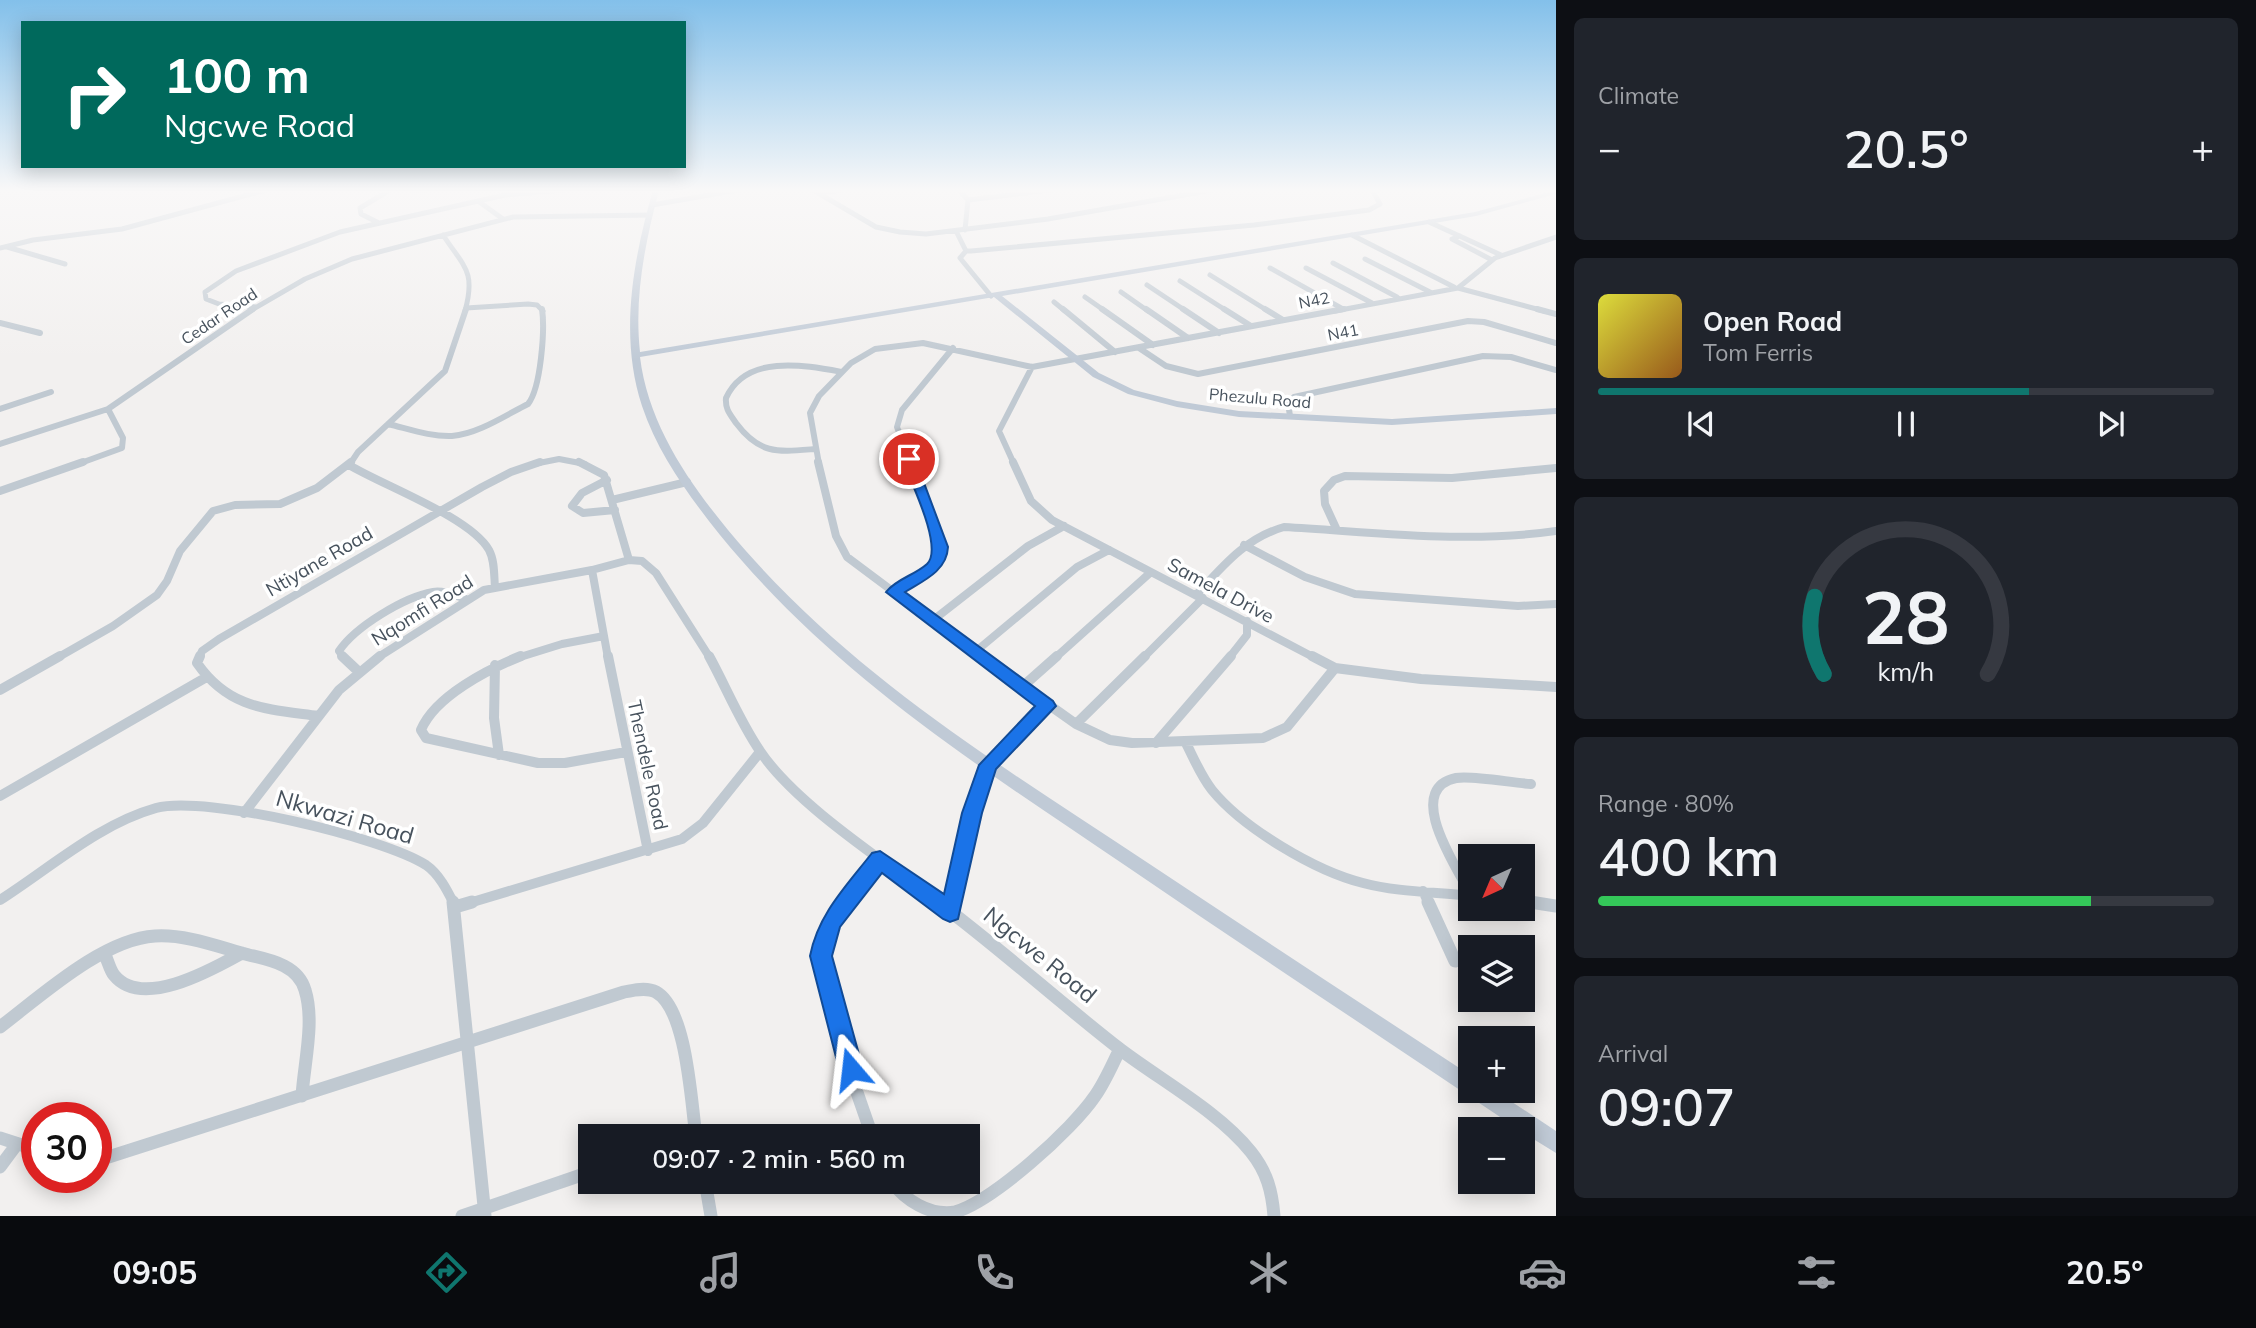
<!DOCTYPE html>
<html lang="en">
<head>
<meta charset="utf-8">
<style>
	:root { --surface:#171b24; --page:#20242c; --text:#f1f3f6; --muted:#9ea1a6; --line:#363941; --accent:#0f766e }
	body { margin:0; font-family:Mulish,sans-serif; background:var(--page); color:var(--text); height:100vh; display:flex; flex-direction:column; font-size:26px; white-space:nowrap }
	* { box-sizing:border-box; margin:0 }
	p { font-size:23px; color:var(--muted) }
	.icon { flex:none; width:38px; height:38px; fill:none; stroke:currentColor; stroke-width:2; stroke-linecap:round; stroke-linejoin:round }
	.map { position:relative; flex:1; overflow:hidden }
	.side { display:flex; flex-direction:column; gap:18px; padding:18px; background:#0d0f14; width:700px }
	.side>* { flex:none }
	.hud { position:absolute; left:21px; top:21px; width:665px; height:147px; border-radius:0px; box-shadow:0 4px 18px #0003; background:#00695c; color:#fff; overflow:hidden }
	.needle { width:46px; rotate:224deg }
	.fabs { position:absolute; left:1458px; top:844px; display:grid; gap:14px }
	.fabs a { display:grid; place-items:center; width:77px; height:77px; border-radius:0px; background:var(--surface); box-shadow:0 4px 18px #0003; font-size:35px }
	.speed { position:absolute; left:21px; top:1102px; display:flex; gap:14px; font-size:35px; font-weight:700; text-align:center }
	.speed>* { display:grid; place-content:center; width:91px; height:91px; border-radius:50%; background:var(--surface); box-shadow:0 4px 18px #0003; line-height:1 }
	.speed .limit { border:10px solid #d22; background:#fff; color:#111 }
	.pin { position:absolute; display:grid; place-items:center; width:60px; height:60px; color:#fff; margin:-30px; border:4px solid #fff; border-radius:50%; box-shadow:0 2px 7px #0007 }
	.me { position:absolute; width:77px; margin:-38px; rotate:343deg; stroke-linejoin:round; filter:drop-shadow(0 0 5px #0008) }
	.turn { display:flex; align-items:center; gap:24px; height:147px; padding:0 28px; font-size:32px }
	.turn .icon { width:91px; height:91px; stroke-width:2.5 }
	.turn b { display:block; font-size:49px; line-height:60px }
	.big { font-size:52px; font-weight:600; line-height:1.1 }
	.side .card { flex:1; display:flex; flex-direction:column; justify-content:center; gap:10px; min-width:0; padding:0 24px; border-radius:10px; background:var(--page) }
	.side .dial { align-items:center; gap:0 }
	.dial svg { height:182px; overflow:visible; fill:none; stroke:var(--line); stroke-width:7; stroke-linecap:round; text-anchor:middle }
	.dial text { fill:var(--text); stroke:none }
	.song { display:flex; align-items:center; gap:21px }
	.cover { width:84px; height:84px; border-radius:10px; background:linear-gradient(135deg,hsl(60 70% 55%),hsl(30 70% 35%)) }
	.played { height:7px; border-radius:4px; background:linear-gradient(90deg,var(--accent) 70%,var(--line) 70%) }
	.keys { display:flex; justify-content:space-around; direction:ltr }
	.heat { display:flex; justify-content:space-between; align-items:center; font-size:38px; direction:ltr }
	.charge { height:10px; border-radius:5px; background:linear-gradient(90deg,#34c759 80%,var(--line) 0) }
	.trip { position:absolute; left:578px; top:1124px; width:402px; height:70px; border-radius:0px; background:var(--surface); box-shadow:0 4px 18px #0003; font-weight:600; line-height:70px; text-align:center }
	.dock { display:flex; height:112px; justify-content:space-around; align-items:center; background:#090b0e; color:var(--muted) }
	.dock .icon { width:49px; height:49px }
	.dock .active { color:var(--accent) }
	.dock b { font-size:32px; color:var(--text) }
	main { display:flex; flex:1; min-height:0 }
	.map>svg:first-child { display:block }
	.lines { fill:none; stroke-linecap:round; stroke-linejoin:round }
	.street-far4 { stroke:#c0c9d1; stroke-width:5 }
	.street-far3 { stroke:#c0c9d1; stroke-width:6 }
	.street-far2 { stroke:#c0c9d1; stroke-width:8 }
	.street-far1 { stroke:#c0c9d1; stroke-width:10 }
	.street { stroke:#c0c9d1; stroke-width:13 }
	.secondary { fill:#c0cad6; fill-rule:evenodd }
	.route { fill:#1a73e8; stroke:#114b97; stroke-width:2 }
	.labels { text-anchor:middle; stroke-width:7; stroke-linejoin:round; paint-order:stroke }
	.far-street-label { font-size:16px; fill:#47525d; stroke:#fff }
	.street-label { font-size:19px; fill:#47525d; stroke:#fff }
	.near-street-label { font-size:23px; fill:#47525d; stroke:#fff }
</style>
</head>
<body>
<main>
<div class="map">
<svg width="1556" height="1216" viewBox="0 0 1556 1216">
	<rect width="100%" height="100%" fill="#f2f0ef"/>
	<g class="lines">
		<path class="street-far4" d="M411,190H424
			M813,190L876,227L900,232L926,234L1048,219L1213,190
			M959,190L968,200
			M821,193L843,190
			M478,201L503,219
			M652,205L738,190
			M1429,222L1501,255
			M379,223L361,214L360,208L390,190
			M965,230L968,200L1050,190
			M956,231L966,251H971L1254,225L1369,210L1380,204L1372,190
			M443,235C464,267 476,271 465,311
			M1352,235L1454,287
			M1460,236L1452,239L1492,260
			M7,247L65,264
			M0,248L33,240L122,229L266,190
			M966,251L960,258L991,296
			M1365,259L1430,292
			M1333,263L1397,297
			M1270,268L1343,309
			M1306,268L1372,303
			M1210,275L1268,311
			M1180,281L1227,311
			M1147,285L1186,311
			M1458,288L1495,258L1556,237
			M1121,292L1148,311
			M1085,297L1105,311
			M1054,302L1065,311
			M256,307L219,304L206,299L205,292L236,271L340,232L505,195L565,190
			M466,308L528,304L537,305L543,311
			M250,311L305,279L352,259L513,217L650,215
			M1335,311L1458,288L1544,311"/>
		<path class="street-far3" d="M1063,309L1115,352
			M1102,309L1153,345
			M1146,309L1188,338
			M1183,309L1219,333
			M1224,309L1251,326
			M1265,309L1283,320
			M1537,309L1556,314
			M0,323L40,333
			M1139,348L1166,366L1198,374L1468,321L1484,322L1556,343
			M0,409L51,392
			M1290,416L1288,403L1294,397L1483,356L1511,357L1556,370
			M388,424C409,429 431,437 452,436C478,434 506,415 528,404C541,388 545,329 542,309
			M0,444L108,409L253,309
			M815,449C778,452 760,455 736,423C730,414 725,409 726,398C746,354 804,365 842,372
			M78,464L122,448L123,438L108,409
			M350,464L358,452L445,371L466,309
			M534,464L559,459L585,464
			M819,464L810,413L819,396L851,363L875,349L923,343L1032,367L1344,309
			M911,464L897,427L902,410L953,348
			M1014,464L999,431L1032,367"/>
		<path class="street-far2" d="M579,462L604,475L629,560
			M818,462L836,536L847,557L982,658
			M1013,462L1031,501L1052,520L1315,658
			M349,465C384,486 470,517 489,550C495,561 494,576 495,588
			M607,480L582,493L572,506L583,513L615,510
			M0,491L83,462
			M612,500L687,482
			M1336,528L1325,504L1324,491L1334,480L1345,476L1452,478L1556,468
			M1244,545L1305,577L1355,594L1518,606L1556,604
			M592,570L608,658
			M894,592C906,584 926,576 935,565C950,546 919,483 910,462
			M1196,595C1222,567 1245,538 1284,527C1374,532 1466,544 1556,531
			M932,621L1028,546L1064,526
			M975,652L1077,567L1109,550
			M57,658L113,626L157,595L167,581L180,551L213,511L235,505L280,504L317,488L351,462
			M199,658L202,651L219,639L482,487L511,472L540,462
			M344,658L339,651C355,627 404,597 433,592C444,590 456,596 466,599
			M377,658L484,590L592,570L629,560L642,561L656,573L710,658
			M517,658L562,644L604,636
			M1055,658L1151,572
			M1143,658L1203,598
			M1229,658L1247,635V621"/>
		<path class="street-far1" d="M200,656L197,663C229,709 267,709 318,716
			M342,656L359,672
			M521,656C489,669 435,696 421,730L426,738L538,763H565L626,752
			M608,656L648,851
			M709,656C726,687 740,722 760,751C796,805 887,863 941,904
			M980,656L1076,724L1110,740L1132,743L1263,738L1287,727L1335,668
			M1312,656L1335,668L1421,679L1556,687
			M495,665L494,718L499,755
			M1022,687L1057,656
			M0,690L60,656
			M1076,724L1145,656
			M1156,743L1231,656
			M1186,743C1194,759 1201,776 1212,790C1243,828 1315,871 1363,883C1397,892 1434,892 1470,896
			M0,796L205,678
			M244,813L339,690L380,656
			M1423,891L1429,904
			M1470,893C1457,868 1403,789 1456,778C1472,775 1512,783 1531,784
			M0,900C50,868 99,824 156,808C206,795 382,837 426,865C439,874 447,890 454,904
			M1522,901L1542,904
			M466,904L682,839L703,823L760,752
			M843,904L879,860
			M952,904L972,813L988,765L1047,706"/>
		<path class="street" d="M453,902L485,1216
			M844,902C836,913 827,927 824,940C815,985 857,1090 872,1136
			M938,902C1001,949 1059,1002 1121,1050C1162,1081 1219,1112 1251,1152C1267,1172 1272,1191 1274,1216
			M1428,902L1455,961
			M1530,902L1556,906
			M455,907L472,902
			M950,911L952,902
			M105,955C108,961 110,970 114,975C142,1010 213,969 242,953
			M0,1027C41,996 103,939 155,936C186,934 219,947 249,955C270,960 298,965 305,990C315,1022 304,1063 302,1096
			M0,1138L37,1150
			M96,1161L624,992C633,990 647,987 656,992C687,1009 691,1103 696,1136
			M0,1167L17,1144
			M705,1181L711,1216
			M891,1181C905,1200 929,1216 955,1212C993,1201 1072,1130 1095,1096C1105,1082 1112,1065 1120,1049
			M462,1216L590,1172"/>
		<path class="secondary" d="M653,190H659C645,243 634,297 640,352L1475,212L1556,190V194L1476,216L1002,296L1099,373L1134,390L1177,401L1239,411L1392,419L1556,408V414L1392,425L1239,417L1177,407L1128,394L1093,377L994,297L640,357C648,423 687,480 728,530C846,672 994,761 1145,861C1253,933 1362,1004 1470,1075V1090H1494L1556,1131V1153L1522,1132V1129H1518C1389,1042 1258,956 1129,868C980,767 836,677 720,535C689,496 658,454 642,406C619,336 633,260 653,190Z"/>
	</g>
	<linearGradient id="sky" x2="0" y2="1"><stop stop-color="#83c0ea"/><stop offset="0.53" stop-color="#f9f8f8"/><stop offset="1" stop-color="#f9f8f8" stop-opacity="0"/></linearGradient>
	<rect width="1556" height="360" fill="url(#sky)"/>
	<path class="route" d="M909,455L915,459L948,547C947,571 923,581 905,592L1053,701L1056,706L996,769L982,813L958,919L950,922L943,919L882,873L840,927L832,956L863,1069L860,1078L851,1081L843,1078L839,1069L810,956C818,914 847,885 872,853L880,851L944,894L962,813L979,765L1035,706L886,592C896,579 915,575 927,564C944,548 910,480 902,459Z"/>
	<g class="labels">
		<g class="far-street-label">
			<text transform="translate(1314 300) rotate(-11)" y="6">N42</text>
			<text transform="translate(219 316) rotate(-34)" y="6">Cedar Road</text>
			<text transform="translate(1343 332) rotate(-11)" y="6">N41</text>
			<text transform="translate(1260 398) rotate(5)" y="6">Phezulu Road</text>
		</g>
		<g class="street-label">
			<text transform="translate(319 561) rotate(-30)" y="7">Ntiyane Road</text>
			<text transform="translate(1221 590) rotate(28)" y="7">Samela Drive</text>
			<text transform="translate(422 610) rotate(-32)" y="7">Nqomfi Road</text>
			<text transform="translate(648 765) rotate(78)" y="7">Thendele Road</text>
		</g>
		<g class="near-street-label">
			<text transform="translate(345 817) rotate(16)" y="8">Nkwazi Road</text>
			<text transform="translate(1040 955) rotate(39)" y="8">Ngcwe Road</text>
		</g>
	</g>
</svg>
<div class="fabs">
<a><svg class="needle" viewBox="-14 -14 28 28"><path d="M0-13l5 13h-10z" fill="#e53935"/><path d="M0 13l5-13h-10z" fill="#9ea1a6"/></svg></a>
<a><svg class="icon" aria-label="layers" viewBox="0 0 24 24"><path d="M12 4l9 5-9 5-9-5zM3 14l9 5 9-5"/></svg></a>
<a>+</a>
<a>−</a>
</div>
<div class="speed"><div class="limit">30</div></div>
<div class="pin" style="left:909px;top:459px;background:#d93025"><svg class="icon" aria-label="arrive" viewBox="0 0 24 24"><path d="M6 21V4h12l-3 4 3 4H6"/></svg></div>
<svg class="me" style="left:851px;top:1069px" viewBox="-20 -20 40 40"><path d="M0-17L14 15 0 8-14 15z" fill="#1a73e8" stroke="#fff" stroke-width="4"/></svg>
<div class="trip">09:07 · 2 min · 560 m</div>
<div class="hud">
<div class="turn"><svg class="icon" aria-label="right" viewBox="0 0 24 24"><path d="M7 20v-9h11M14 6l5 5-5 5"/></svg><div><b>100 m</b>Ngcwe Road</div></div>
</div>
</div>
<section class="side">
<div class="card"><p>Climate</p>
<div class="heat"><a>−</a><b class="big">20.5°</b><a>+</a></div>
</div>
<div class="card">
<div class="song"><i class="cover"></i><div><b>Open Road</b><p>Tom Ferris</p></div></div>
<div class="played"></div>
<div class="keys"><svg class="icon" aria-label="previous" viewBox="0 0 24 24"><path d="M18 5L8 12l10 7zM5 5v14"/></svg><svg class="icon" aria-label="pause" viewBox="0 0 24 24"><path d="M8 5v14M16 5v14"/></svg><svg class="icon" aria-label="next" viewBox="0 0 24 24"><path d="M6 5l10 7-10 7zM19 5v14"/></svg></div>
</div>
<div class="card dial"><svg viewBox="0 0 100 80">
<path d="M14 69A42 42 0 1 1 86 69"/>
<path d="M14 69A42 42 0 0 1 10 35" stroke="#0f766e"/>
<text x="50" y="56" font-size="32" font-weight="700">28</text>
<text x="50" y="72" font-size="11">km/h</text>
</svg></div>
<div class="card"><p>Range · 80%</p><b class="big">400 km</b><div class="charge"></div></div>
<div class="card"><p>Arrival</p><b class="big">09:07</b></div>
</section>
</main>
<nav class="dock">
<b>09:05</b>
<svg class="icon active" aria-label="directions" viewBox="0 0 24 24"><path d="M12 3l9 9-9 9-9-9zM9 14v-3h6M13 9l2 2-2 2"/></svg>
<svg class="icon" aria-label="music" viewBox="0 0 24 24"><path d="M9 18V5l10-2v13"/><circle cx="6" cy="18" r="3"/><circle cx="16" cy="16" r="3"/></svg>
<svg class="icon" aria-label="phone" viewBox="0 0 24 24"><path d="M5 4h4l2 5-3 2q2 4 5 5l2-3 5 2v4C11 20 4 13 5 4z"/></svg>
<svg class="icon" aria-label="climate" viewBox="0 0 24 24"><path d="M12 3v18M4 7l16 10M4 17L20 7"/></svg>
<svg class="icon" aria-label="car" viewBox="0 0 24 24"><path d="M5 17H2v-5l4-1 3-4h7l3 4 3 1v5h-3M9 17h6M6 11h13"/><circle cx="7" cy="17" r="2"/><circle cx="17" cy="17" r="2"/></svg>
<svg class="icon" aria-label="filters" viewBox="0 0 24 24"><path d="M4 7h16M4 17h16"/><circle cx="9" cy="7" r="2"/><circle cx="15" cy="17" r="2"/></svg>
<b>20.5°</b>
</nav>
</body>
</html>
